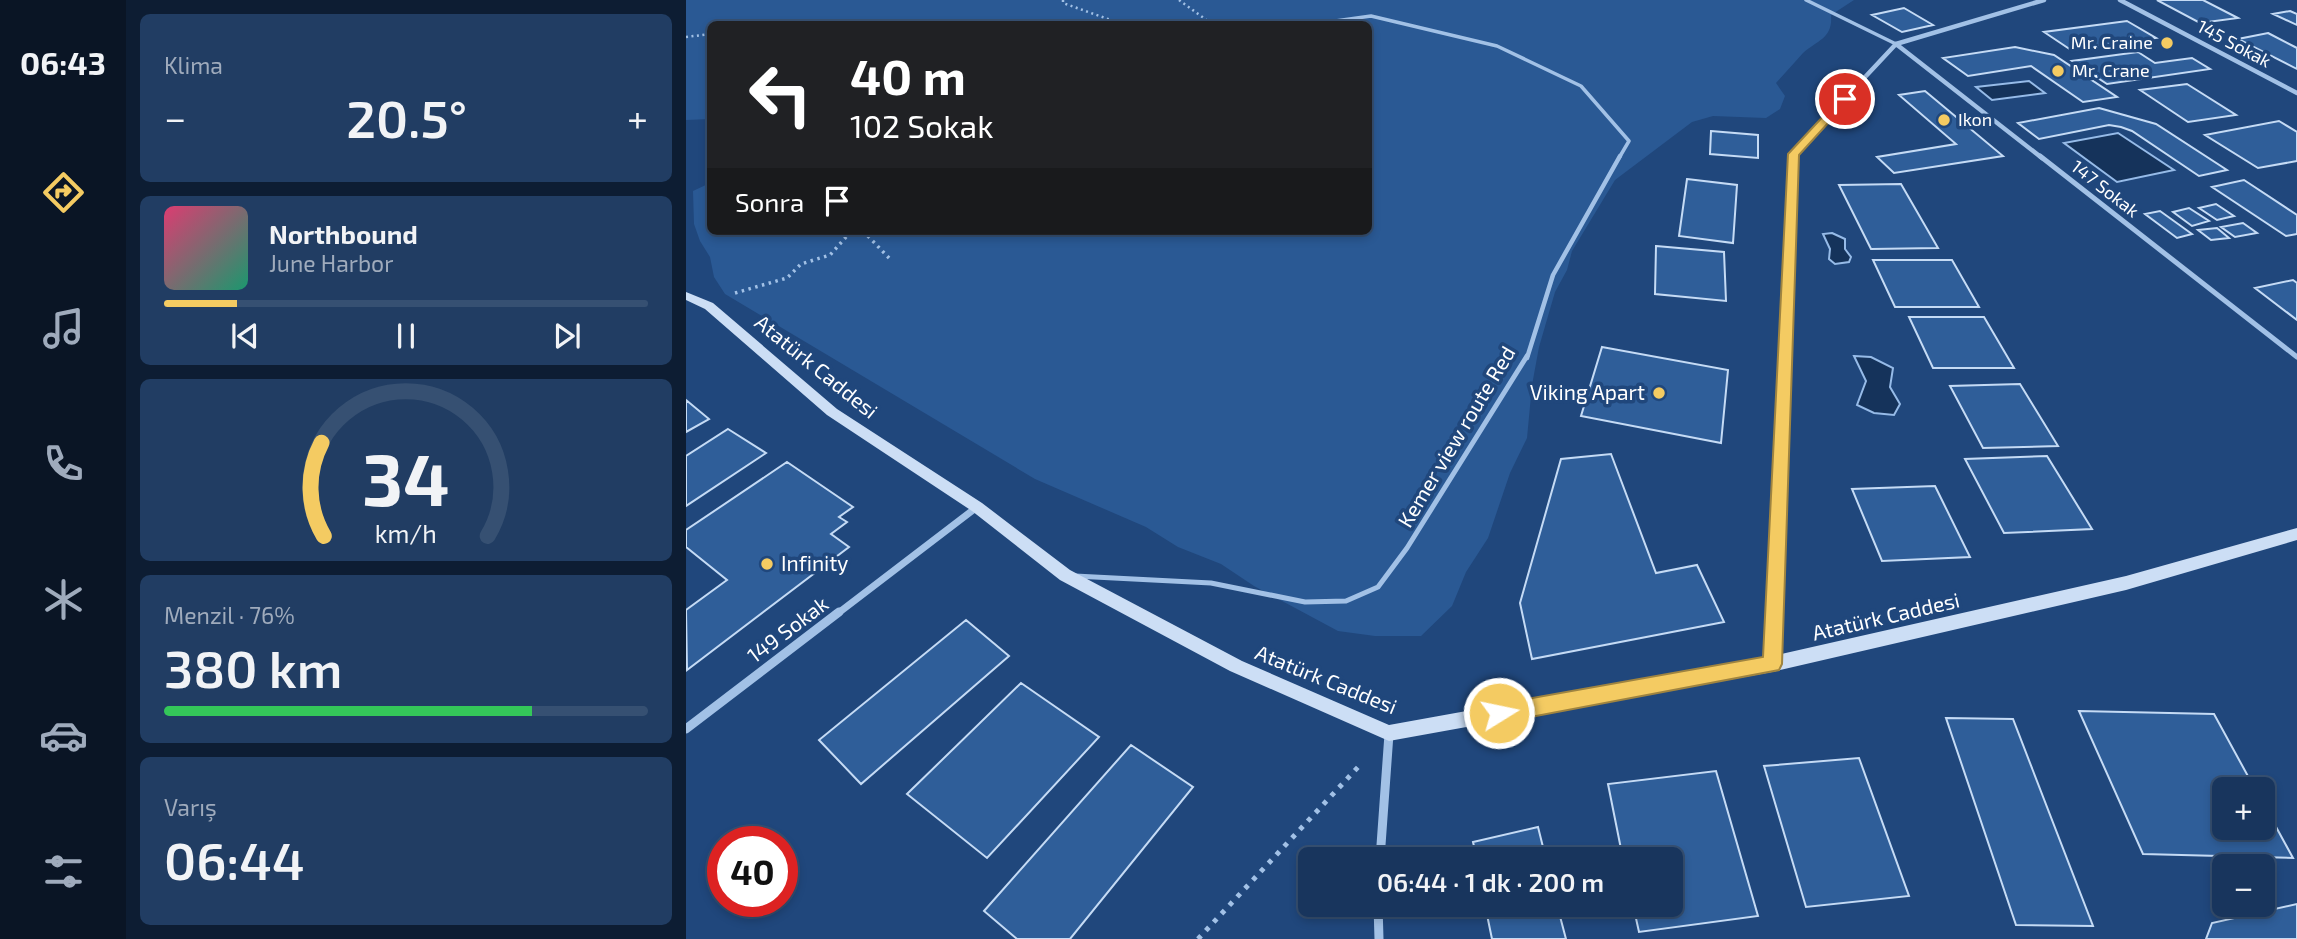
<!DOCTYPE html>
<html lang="tr">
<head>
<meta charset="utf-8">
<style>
	:root { --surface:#18355d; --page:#213d63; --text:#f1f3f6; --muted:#9fabbc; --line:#365072; --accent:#f4cb62 }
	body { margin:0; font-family:"Exo 2",sans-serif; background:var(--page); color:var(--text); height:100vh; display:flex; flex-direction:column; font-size:26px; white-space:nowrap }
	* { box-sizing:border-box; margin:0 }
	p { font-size:23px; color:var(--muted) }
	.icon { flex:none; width:38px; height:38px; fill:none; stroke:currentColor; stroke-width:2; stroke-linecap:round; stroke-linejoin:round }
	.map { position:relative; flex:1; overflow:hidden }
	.drawer { display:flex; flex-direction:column; gap:14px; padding:14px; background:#0d1d33; width:560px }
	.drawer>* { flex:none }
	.guide { position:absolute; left:21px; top:21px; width:665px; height:214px; border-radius:10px; box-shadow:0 4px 10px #0003,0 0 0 2px var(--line); background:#202124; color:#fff; overflow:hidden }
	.buttons { position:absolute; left:1526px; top:777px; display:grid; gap:14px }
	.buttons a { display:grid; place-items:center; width:63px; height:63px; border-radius:10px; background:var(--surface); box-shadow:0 4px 10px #0003,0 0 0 2px var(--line); font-size:35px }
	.speed { position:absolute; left:21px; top:826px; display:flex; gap:14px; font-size:35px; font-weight:700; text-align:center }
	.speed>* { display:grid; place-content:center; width:91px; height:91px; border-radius:50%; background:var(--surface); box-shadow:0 4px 10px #0003,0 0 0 2px var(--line); line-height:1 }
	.speed .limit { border:10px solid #d22; background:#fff; color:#111 }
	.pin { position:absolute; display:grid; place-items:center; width:60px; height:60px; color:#fff; margin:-30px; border:4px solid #fff; border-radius:50%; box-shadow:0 2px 7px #0007 }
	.me { position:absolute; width:77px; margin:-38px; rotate:80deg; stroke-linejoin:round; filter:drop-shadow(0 0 5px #0008) }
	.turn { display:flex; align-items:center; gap:24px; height:147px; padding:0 28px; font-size:32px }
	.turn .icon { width:91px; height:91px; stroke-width:2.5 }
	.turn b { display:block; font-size:49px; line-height:60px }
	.then { display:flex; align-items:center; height:66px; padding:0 28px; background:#0003; gap:14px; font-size:26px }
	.big { font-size:52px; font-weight:600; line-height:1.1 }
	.drawer .tile { flex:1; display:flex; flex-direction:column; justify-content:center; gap:10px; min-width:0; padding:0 24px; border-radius:10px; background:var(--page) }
	.drawer .dial { align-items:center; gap:0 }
	.dial svg { height:182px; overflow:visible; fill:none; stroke:var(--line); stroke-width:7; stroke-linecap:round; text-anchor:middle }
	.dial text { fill:var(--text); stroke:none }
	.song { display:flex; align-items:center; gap:21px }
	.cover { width:84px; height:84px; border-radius:10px; background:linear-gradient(135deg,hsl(340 70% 55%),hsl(160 70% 35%)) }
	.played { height:7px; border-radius:4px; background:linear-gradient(90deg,var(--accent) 15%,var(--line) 15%) }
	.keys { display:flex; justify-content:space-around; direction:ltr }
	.heat { display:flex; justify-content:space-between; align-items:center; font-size:38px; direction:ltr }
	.charge { height:10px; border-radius:5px; background:linear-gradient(90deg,#34c759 76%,var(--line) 0) }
	.trip { position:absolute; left:612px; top:847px; width:385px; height:70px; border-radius:10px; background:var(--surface); box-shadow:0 4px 10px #0003,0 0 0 2px var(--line); font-weight:600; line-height:70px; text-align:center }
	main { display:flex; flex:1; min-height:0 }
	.menu { display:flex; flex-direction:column; width:126px; justify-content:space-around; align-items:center; background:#0a1525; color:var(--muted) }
	.menu .icon { width:49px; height:49px }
	.menu .selected { color:var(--accent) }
	.menu b { font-size:32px; color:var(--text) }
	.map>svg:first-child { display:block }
	.green { fill:#2a5994 }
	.water { fill:#15335b; stroke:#96bbe8; stroke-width:2 }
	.building { fill:#2f5e99; stroke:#c5dbf5; stroke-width:2 }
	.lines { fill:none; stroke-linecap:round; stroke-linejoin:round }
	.path-far2 { stroke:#a2c1e6; stroke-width:2.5; stroke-dasharray:2 3.5; stroke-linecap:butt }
	.path-far1 { stroke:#a2c1e6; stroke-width:3.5; stroke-dasharray:2.5 4.5; stroke-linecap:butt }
	.path { stroke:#a2c1e6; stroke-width:5; stroke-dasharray:4.5 7; stroke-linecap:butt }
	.lane-far2 { stroke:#a2c1e6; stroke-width:3.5 }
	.lane-far1 { stroke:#a2c1e6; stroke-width:4.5 }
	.lane { stroke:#a2c1e6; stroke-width:5 }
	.street-far3 { stroke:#a2c1e6; stroke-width:4.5 }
	.street-far2 { stroke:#a2c1e6; stroke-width:5 }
	.street-far1 { stroke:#a2c1e6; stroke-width:7 }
	.street { stroke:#a2c1e6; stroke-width:9 }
	.secondary { fill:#ccdef5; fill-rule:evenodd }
	.route { fill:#f4cb62; stroke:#9f8440; stroke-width:2 }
	.poi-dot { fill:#f4cb62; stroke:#20477c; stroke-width:2.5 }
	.labels { text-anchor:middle; stroke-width:7; stroke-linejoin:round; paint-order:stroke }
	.far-poi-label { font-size:18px; fill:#fff; stroke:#20477c; text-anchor:start }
	.far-street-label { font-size:18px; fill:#fff; stroke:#20477c }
	.street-label { font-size:21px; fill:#fff; stroke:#20477c }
	.poi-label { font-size:21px; fill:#fff; stroke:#20477c; text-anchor:end }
</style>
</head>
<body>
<main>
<nav class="menu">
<b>06:43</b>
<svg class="icon selected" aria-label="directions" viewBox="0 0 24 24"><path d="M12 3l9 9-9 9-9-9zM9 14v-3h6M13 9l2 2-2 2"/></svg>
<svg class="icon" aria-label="music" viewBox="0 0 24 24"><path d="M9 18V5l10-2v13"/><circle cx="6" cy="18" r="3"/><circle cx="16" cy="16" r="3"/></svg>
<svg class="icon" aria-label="phone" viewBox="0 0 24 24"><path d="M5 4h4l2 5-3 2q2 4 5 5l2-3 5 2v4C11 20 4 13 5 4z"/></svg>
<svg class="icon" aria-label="climate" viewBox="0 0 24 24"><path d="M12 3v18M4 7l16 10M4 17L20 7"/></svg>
<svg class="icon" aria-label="car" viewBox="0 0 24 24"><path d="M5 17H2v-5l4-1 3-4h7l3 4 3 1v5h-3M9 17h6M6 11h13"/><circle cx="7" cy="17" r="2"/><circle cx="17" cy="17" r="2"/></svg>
<svg class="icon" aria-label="filters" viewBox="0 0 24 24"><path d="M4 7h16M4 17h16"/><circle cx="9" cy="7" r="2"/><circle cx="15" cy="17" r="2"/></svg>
</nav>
<section class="drawer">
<div class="tile"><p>Klima</p>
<div class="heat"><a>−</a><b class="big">20.5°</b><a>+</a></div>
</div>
<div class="tile">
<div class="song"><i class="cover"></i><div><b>Northbound</b><p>June Harbor</p></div></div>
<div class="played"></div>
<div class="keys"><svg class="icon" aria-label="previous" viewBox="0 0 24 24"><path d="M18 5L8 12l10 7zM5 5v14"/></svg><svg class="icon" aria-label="pause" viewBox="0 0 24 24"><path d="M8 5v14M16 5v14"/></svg><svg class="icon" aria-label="next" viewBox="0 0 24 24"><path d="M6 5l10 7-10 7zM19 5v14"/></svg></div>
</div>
<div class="tile dial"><svg viewBox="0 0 100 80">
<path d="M14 69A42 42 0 1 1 86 69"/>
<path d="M14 69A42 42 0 0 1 13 28" stroke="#f4cb62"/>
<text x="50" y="56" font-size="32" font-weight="700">34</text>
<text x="50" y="72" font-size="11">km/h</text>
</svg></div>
<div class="tile"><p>Menzil · 76%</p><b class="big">380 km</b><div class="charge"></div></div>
<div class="tile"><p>Varış</p><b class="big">06:44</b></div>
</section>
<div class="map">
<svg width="1611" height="939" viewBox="0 0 1611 939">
	<rect width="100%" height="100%" fill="#20477c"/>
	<path class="green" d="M0,0H1168L1145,15C1147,38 1132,40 1117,53C1108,63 1099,73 1090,83L1099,96L1094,109L1080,118L1027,116L1006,122L929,180L886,251L881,270L869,292L853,347L846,385L841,438L824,473L802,538L780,572L766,606L735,636H689L652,631L568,586L535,564L492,547L460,527L349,479L39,294L28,277L24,257L14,241L8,224L7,191L24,183V231H682V24H24V119L0,120Z"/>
	<path class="water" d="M1343,81L1359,93L1306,100L1290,87Z
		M1432,133L1488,170L1431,182L1378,143Z
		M1146,233L1159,239V249L1165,257L1163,262L1149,264L1143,259L1144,249L1137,234Z
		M1168,356L1185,357L1207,368L1204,387L1214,404L1208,415L1188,413L1171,405L1180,381Z"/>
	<path class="building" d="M1471,0H1517L1552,18L1514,23Z
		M1218,8L1247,25L1216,32L1186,15Z
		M1604,11L1611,14V25L1587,14Z
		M1441,21L1470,38L1385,50L1358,32Z
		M1582,33L1611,48V69L1552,39Z
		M1329,47L1368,55L1431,97L1397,102L1345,66L1282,76L1257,58Z
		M1452,52L1469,63L1506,58L1524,69L1421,84L1386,61Z
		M1501,84L1550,115L1502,122L1454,90Z
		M1239,91L1317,156L1208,173L1191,157L1270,144L1213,95Z
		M1413,108L1470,124L1541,170L1513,176L1446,131L1435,127L1423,125L1353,139L1332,123Z
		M1593,121L1611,132V161L1572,168L1519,135Z
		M1025,131L1072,135V158L1024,154Z
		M1001,179L1051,185L1047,243L993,236Z
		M1558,180L1611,215V234L1600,236L1526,187Z
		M1215,184L1252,248L1185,249L1153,185Z
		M1530,204L1548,216L1531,220L1513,208Z
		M1503,208L1523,221L1506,226L1487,212Z
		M1474,211L1506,234L1491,238L1459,214Z
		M1557,223L1571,233L1549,237L1535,227Z
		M1531,228L1543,238L1525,240L1512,230Z
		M970,246L1038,252L1040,301L969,294Z
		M1187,260H1266L1293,307H1209Z
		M1607,280L1611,283V320L1569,288Z
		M1223,317H1298L1328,368H1247Z
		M916,347L1042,370L1035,443L895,416Z
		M1334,384L1372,446L1297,448L1264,386Z
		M0,400L23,419L0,432Z
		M42,429L80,453L0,506V456Z
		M925,454L970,573L1011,565L1038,622L846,659L834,603L875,459Z
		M1361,456L1406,529L1318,533L1279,459Z
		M101,462L167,507L153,517L161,522L145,534L163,547L1,670L0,610L41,580L0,547V530Z
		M1249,486L1284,557L1196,561L1166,489Z
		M280,620L323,656L175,784L133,740Z
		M335,683L413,737L301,858L221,794Z
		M1393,711L1528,714L1569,789H1538V828H1577V803L1607,858L1457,854Z
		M1260,718L1327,719L1407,926L1330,925Z
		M445,745L507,787L384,939H331L298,911Z
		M1173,758L1223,896L1120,907L1078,766Z
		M1030,771L1072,916L953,932L947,905H985V859H937L922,784Z
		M852,827L860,859H791L787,842Z
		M1611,904V939H1520L1526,923Z
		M799,905H871L880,939H806Z"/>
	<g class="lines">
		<path class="path-far2" d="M377,0V3L436,24H453
			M493,0L526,24
			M90,24H96
			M0,37L24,34"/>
		<path class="path-far1" d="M177,231L205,260
			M49,293L101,278L115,264L144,255L161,236L177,231"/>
		<path class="path" d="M512,939L674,765"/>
		<path class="lane-far2" d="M1120,0L1210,44
			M628,24L685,16L811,46L895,86L943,141L933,158"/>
		<path class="lane-far1" d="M841,358L867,275L934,156"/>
		<path class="lane" d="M389,576L525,583L619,602L660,601L692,587L721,548L841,356"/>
		<path class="street-far3" d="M1434,0L1611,93
			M1210,44L1356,158
			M1107,158V154L1210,44L1358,0"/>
		<path class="street-far2" d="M1354,156L1611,357
			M1099,358L1107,156"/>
		<path class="street-far1" d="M151,614L291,507
			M1088,614L1099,356"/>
		<path class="street" d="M1086,664L1088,612
			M0,729L153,612
			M694,859L703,734
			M692,905L693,939"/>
		<path class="secondary" d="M0,292L27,303L151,409L296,503L384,570L556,661L703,725L1086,656L1440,576L1611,528V540L1440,590L1086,672L703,741L544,671L374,580L286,511L141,415L19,309L0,300Z"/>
	</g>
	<path class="route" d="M1155,97L1164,99L1113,155L1096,664L1093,670L813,723L806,720L803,713L806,707L813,704L1077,657L1102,154Z"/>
	<g class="poi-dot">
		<circle cx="1481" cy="43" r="7"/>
		<circle cx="1372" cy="71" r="7"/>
		<circle cx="1258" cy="120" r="7"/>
		<circle cx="973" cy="393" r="7"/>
		<circle cx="81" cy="564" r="7"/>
	</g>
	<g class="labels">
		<g class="far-poi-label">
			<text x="1467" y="49" text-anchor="end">Mr. Craine</text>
			<text x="1386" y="77">Mr. Crane</text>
			<text x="1272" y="126">Ikon</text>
		</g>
		<g class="far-street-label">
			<text transform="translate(1548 44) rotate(28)" y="6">145 Sokak</text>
			<text transform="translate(1419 189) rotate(38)" y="6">147 Sokak</text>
		</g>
		<g class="street-label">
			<text transform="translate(130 367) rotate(39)" y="7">Atatürk Caddesi</text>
			<text transform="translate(771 437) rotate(-59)" y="7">Kemer view route Red</text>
			<text transform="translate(1200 617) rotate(-13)" y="7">Atatürk Caddesi</text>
			<text transform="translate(102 630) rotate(-37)" y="7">149 Sokak</text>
			<text transform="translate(640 680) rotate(22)" y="7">Atatürk Caddesi</text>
		</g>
		<g class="poi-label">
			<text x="959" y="400">Viking Apart</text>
			<text x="95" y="571" text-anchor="start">Infinity</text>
		</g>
	</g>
</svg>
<div class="buttons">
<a>+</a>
<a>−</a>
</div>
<div class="speed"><div class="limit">40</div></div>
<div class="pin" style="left:1159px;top:99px;background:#d93025"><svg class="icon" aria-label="arrive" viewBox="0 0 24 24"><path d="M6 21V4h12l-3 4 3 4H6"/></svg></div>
<svg class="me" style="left:813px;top:713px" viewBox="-20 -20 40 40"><circle r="17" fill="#f4cb62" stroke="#fff" stroke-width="3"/><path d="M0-11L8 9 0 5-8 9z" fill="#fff"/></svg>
<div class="trip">06:44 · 1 dk · 200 m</div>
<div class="guide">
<div class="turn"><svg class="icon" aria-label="left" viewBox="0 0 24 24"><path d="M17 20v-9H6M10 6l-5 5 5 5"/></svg><div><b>40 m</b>102 Sokak</div></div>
<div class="then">Sonra<svg class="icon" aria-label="arrive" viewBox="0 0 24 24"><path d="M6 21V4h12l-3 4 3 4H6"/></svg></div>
</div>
</div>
</main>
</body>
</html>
